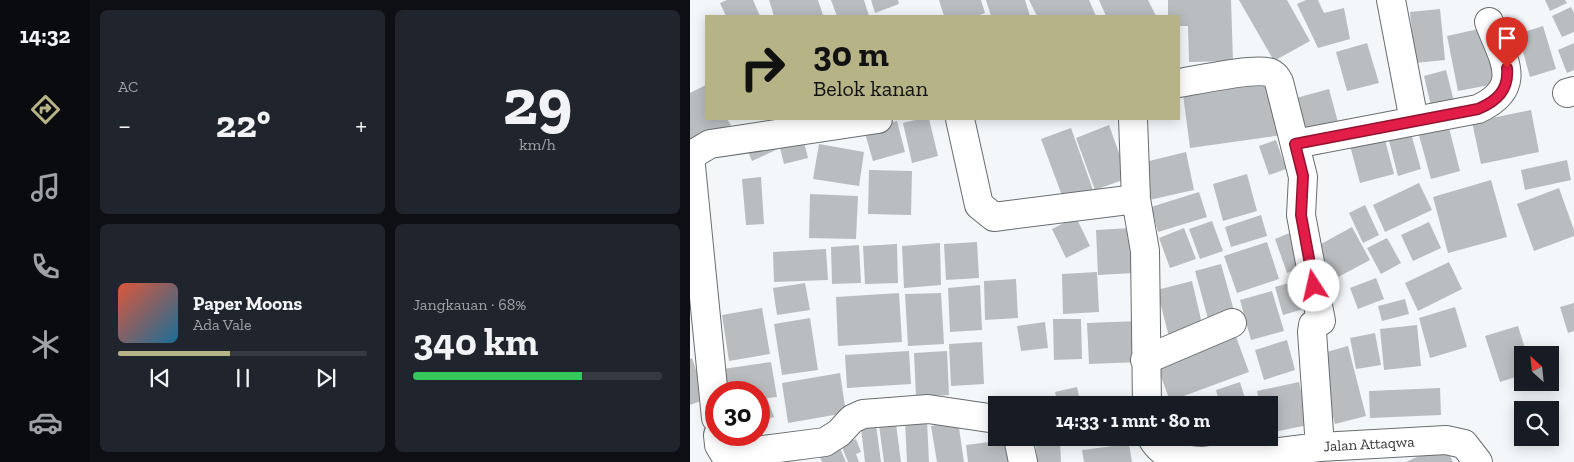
<!DOCTYPE html>
<html lang="id">
<head>
<meta charset="utf-8">
<style>
	:root { --surface:#171b24; --page:#20242c; --text:#f1f3f6; --muted:#9ea1a6; --line:#363941; --accent:#b6b487 }
	body { margin:0; font-family:"Zilla Slab",serif; background:var(--page); color:var(--text); height:100vh; display:flex; flex-direction:column; font-size:19px; white-space:nowrap }
	* { box-sizing:border-box; margin:0 }
	p { font-size:16px; color:var(--muted) }
	.icon { flex:none; width:28px; height:28px; fill:none; stroke:currentColor; stroke-width:2; stroke-linecap:round; stroke-linejoin:round }
	.map { position:relative; flex:1; overflow:hidden }
	.sheet { display:flex; flex-direction:column; gap:10px; padding:10px; background:#0d0f14; width:600px }
	.sheet>* { flex:none }
	.top-card { position:absolute; left:15px; top:15px; width:475px; height:105px; border-radius:0px; box-shadow:0 2px 12px #0003; background:#b6b487; color:#111; overflow:hidden }
	.needle { width:32px; rotate:333deg }
	.controls { position:absolute; left:824px; top:346px; display:grid; gap:10px }
	.controls a { display:grid; place-items:center; width:45px; height:45px; border-radius:0px; background:var(--surface); box-shadow:0 2px 12px #0003; font-size:25px }
	.speed { position:absolute; left:15px; top:381px; display:flex; gap:10px; font-size:25px; font-weight:700; text-align:center }
	.speed>* { display:grid; place-content:center; width:65px; height:65px; border-radius:50%; background:var(--surface); box-shadow:0 2px 12px #0003; line-height:1 }
	.speed .limit { border:8px solid #d22; background:#fff; color:#111 }
	.pin { position:absolute; display:grid; place-items:center; width:42px; height:42px; color:#fff; margin:-51px -21px; border-radius:50% 50% 50% 0; rotate:-45deg; box-shadow:0 0 5px #0007 }
	.pin .icon { rotate:45deg }
	.me { position:absolute; width:55px; margin:-28px; rotate:350deg; stroke-linejoin:round; filter:drop-shadow(0 0 4px #0008) }
	.turn { display:flex; align-items:center; gap:18px; height:105px; padding:0 25px; font-size:22px }
	.turn .icon { width:65px; height:65px; stroke-width:2.5 }
	.turn b { display:block; font-size:35px; line-height:42px }
	.big { font-size:38px; font-weight:700; line-height:1.1 }
	.sheet .tile { flex:1; display:flex; flex-direction:column; justify-content:center; gap:8px; min-width:0; padding:0 18px; border-radius:8px; background:var(--page) }
	.sheet .dial { align-items:center; gap:0 }
	.dial b { font-size:65px; line-height:1 }
	.song { display:flex; align-items:center; gap:15px }
	.cover { width:60px; height:60px; border-radius:8px; background:linear-gradient(135deg,hsl(10 70% 55%),hsl(200 70% 35%)) }
	.played { height:5px; border-radius:2px; background:linear-gradient(90deg,var(--accent) 45%,var(--line) 45%) }
	.keys { display:flex; justify-content:space-around; direction:ltr }
	.heat { display:flex; justify-content:space-between; align-items:center; font-size:28px; direction:ltr }
	.charge { height:8px; border-radius:4px; background:linear-gradient(90deg,#34c759 68%,var(--line) 0) }
	.sheet .tiles { flex:1; display:grid; gap:10px; grid-template-columns:repeat(2,1fr) }
	.trip { position:absolute; left:298px; top:396px; width:290px; height:50px; border-radius:0px; background:var(--surface); box-shadow:0 2px 12px #0003; font-weight:700; line-height:50px; text-align:center }
	main { display:flex; flex:1; min-height:0 }
	.tab-bar { display:flex; flex-direction:column; width:90px; justify-content:space-around; align-items:center; background:#090b0e; color:var(--muted) }
	.tab-bar .icon { width:35px; height:35px }
	.tab-bar .on { color:var(--accent) }
	.tab-bar b { font-size:22px; color:var(--text) }
	.map>svg:first-child { display:block }
	.building { fill:#babdbf }
	.lines { fill:none; stroke-linecap:round; stroke-linejoin:round }
	.street-casing { stroke:#696d6e; stroke-width:30 }
	.street { stroke:#fff; stroke-width:28 }
	.route-casing { stroke:#92132f; stroke-width:12 }
	.route { stroke:#e11d48; stroke-width:9 }
	.labels { text-anchor:middle; stroke-width:4; stroke-linejoin:round; paint-order:stroke }
	.street-label { font-size:15px; fill:#343637; stroke:#fff }
</style>
</head>
<body>
<main>
<nav class="tab-bar">
<b>14:32</b>
<svg class="icon on" aria-label="directions" viewBox="0 0 24 24"><path d="M12 3l9 9-9 9-9-9zM9 14v-3h6M13 9l2 2-2 2"/></svg>
<svg class="icon" aria-label="music" viewBox="0 0 24 24"><path d="M9 18V5l10-2v13"/><circle cx="6" cy="18" r="3"/><circle cx="16" cy="16" r="3"/></svg>
<svg class="icon" aria-label="phone" viewBox="0 0 24 24"><path d="M5 4h4l2 5-3 2q2 4 5 5l2-3 5 2v4C11 20 4 13 5 4z"/></svg>
<svg class="icon" aria-label="climate" viewBox="0 0 24 24"><path d="M12 3v18M4 7l16 10M4 17L20 7"/></svg>
<svg class="icon" aria-label="car" viewBox="0 0 24 24"><path d="M5 17H2v-5l4-1 3-4h7l3 4 3 1v5h-3M9 17h6M6 11h13"/><circle cx="7" cy="17" r="2"/><circle cx="17" cy="17" r="2"/></svg>
</nav>
<section class="sheet">
<div class="tiles">
<div class="tile"><p>AC</p>
<div class="heat"><a>−</a><b class="big">22°</b><a>+</a></div>
</div>
<div class="tile dial"><b>29</b><p>km/h</p></div>
<div class="tile">
<div class="song"><i class="cover"></i><div><b>Paper Moons</b><p>Ada Vale</p></div></div>
<div class="played"></div>
<div class="keys"><svg class="icon" aria-label="previous" viewBox="0 0 24 24"><path d="M18 5L8 12l10 7zM5 5v14"/></svg><svg class="icon" aria-label="pause" viewBox="0 0 24 24"><path d="M8 5v14M16 5v14"/></svg><svg class="icon" aria-label="next" viewBox="0 0 24 24"><path d="M6 5l10 7-10 7zM19 5v14"/></svg></div>
</div>
<div class="tile"><p>Jangkauan · 68%</p><b class="big">340 km</b><div class="charge"></div></div>
</div>
</section>
<div class="map">
<svg width="884" height="462" viewBox="0 0 884 462">
	<rect width="100%" height="100%" fill="#f3f7f9"/>
	<path class="building" d="M37,0H63L70,16H36L30,3Z
		M79,0H128L133,15L84,16Z
		M141,0H174L179,16H147Z
		M181,0H208L209,4L185,13Z
		M249,0H291L295,13L287,16H254Z
		M296,0H335L340,16H301Z
		M339,0H399L406,16H347Z
		M409,0H458L466,16H416Z
		M478,0H541L543,61L499,62L498,26H489V16H478Z
		M549,0H597L620,41L584,61Z
		M616,0H628L634,13L654,8L660,39L628,48L607,4Z
		M855,0H875L877,3L860,11Z
		M881,7L884,13V32L872,37L862,16Z
		M750,9L755,60L725,63L720,12Z
		M853,26L866,69L840,77L828,34Z
		M793,28L805,84L768,91L757,36Z
		M677,43L689,83L657,91L646,52Z
		M884,43V70L877,73L868,50Z
		M756,70L766,109L743,115L734,76Z
		M585,81L592,135L500,148L493,94Z
		M16,85V119H37L41,125L0,145V93Z
		M639,89L649,126L616,135L606,98Z
		M841,110L849,152L791,164L782,122Z
		M229,119H239L248,156L222,163L213,123Z
		M757,120L770,171L741,179L727,128Z
		M207,121L215,152L183,161L174,130Z
		M718,123L731,169L708,176L696,129Z
		M419,125L438,178L405,190L386,138Z
		M381,128L403,190L374,201L351,139Z
		M693,132L704,174L670,183L659,142Z
		M112,134L118,158L94,164L88,140Z
		M82,136L88,149L62,161L56,147Z
		M586,140L596,169L579,175L569,146Z
		M129,144L174,152L169,186L123,179Z
		M496,152L504,190L459,200L451,163Z
		M877,160L881,180L835,190L831,170Z
		M179,170L222,171L221,215L178,214Z
		M557,174L567,211L533,221L523,184Z
		M71,177L74,224L56,225L52,179Z
		M801,180L817,237L758,253L743,197Z
		M729,183L742,210L695,232L683,205Z
		M869,188L884,230V236L844,251L827,204Z
		M509,192L517,217L468,232L461,207Z
		M120,194L168,196L166,239L119,238Z
		M675,205L689,235L673,243L659,213Z
		M571,215L577,236L541,247L535,227Z
		M386,217L400,246L376,258L362,229Z
		M522,221L533,251L510,259L499,229Z
		M739,222L751,248L723,261L711,235Z
		M662,227L680,260L639,282L622,249Z
		M441,228L444,273L408,275L406,230Z
		M494,228L506,259L480,268L469,238Z
		M602,232L614,266L597,273L585,239Z
		M697,238L711,263L691,274L677,248Z
		M287,242L289,278L256,280L254,244Z
		M577,242L589,279L547,293L534,256Z
		M250,243L251,285L214,288L212,246Z
		M207,244L208,283L175,284L173,246Z
		M169,245L171,283L142,284L141,247Z
		M136,249L138,280L84,282L83,252Z
		M759,262L772,289L728,311L715,283Z
		M531,264L546,318L520,326L505,271Z
		M407,272L409,312L373,314L372,274Z
		M619,277L627,305L593,315L585,287Z
		M686,278L694,299L668,309L660,288Z
		M326,279L328,318L295,320L294,281Z
		M502,281L513,328L479,337L467,290Z
		M115,283L120,310L87,315L83,288Z
		M290,285L292,330L260,332L258,288Z
		M582,291L594,331L561,340L550,300Z
		M209,293L212,342L148,346L146,297Z
		M251,293L254,344L218,346L215,294Z
		M715,299L719,314L692,321L688,306Z
		M884,303V331L878,333L870,307Z
		M765,307L777,347L740,358L729,318Z
		M72,308L80,354L39,361L32,315Z
		M120,318L128,370L92,375L84,324Z
		M363,319H391L392,359L364,360Z
		M450,321L451,362L399,364L397,323Z
		M355,322L358,348L331,351L327,326Z
		M727,325L731,366L694,370L690,329Z
		M828,326L837,355H832V375L810,382L795,336Z
		M685,333L691,365L666,369L660,338Z
		M545,334L559,372L480,401L466,363Z
		M597,340L605,370L574,380L565,350Z
		M292,342L294,384L261,386L259,344Z
		M658,346L676,416L645,424L626,355Z
		M219,351L221,384L157,388L155,355Z
		M257,351L259,395L226,397L224,353Z
		M2,358L16,399L0,405V359Z
		M81,362L87,397L77,398L84,417L69,422V392H36L33,369Z
		M150,373L156,413L98,423L92,383Z
		M550,382L557,405H530L526,390Z
		M609,382L618,425L579,433V405H570L567,391Z
		M387,387L391,405H368L365,392Z
		M750,388L751,415L680,418L679,391Z
		M205,416L211,462H194L188,418Z
		M185,417L191,462H175L170,420Z
		M237,420L239,462H217L215,421Z
		M268,421L274,462H247L241,426Z
		M166,439L171,452L166,454L169,462H158L151,445Z
		M322,439L325,462H278L276,445Z
		M147,441L156,462H132L127,450Z
		M370,442L371,462H347L346,444Z
		M439,444L442,462H394L392,450Z
		M754,444L763,462H716Z"/>
	<g class="lines">
		<defs>
			<path id="street" d="M701,0L724,121
				M489,83C507,80 567,67 581,73C585,75 587,78 589,82L613,177L611,215L631,321L623,325L622,332L630,447
				M877,93L884,91
				M270,119L289,205L304,217L446,199
				M443,119L446,199L455,251L457,405
				M605,144L788,109C835,87 813,59 799,22
				M455,360L542,323
				M26,418L0,156L20,144L188,119
				M28,435L29,445L35,455L135,442L149,433L162,419L173,414L238,409L306,419
				M328,438L333,462
				M462,438C473,458 492,460 513,461L630,447L756,440L774,444L788,462"/>
		</defs>
		<use href="#street" class="street-casing"/>
		<use href="#street" class="street"/>
	</g>
	<g class="lines">
		<defs>
			<path id="route" d="M624,286L611,215L613,176L605,144L788,109C807,101 819,90 817,68"/>
		</defs>
		<use href="#route" class="route-casing"/>
		<use href="#route" class="route"/>
	</g>
	<g class="labels">
		<g class="street-label">
			<text transform="translate(679 444) rotate(-3)" y="5">Jalan Attaqwa</text>
		</g>
	</g>
</svg>
<div class="controls">
<a><svg class="needle" viewBox="-14 -14 28 28"><path d="M0-13l5 13h-10z" fill="#e53935"/><path d="M0 13l5-13h-10z" fill="#9ea1a6"/></svg></a>
<a><svg class="icon" aria-label="search" viewBox="0 0 24 24"><circle cx="10" cy="10" r="6"/><path d="M15 15l6 6"/></svg></a>
</div>
<div class="speed"><div class="limit">30</div></div>
<div class="pin" style="left:817px;top:68px;background:#d93025"><svg class="icon" aria-label="arrive" viewBox="0 0 24 24"><path d="M6 21V4h12l-3 4 3 4H6"/></svg></div>
<svg class="me" style="left:624px;top:286px" viewBox="-20 -20 40 40"><circle r="19" fill="#fff"/><path d="M0-13L10 11 0 6-10 11z" fill="#e11d48"/></svg>
<div class="trip">14:33 · 1 mnt · 80 m</div>
<div class="top-card">
<div class="turn"><svg class="icon" aria-label="right" viewBox="0 0 24 24"><path d="M7 20v-9h11M14 6l5 5-5 5"/></svg><div><b>30 m</b>Belok kanan</div></div>
</div>
</div>
</main>
</body>
</html>
